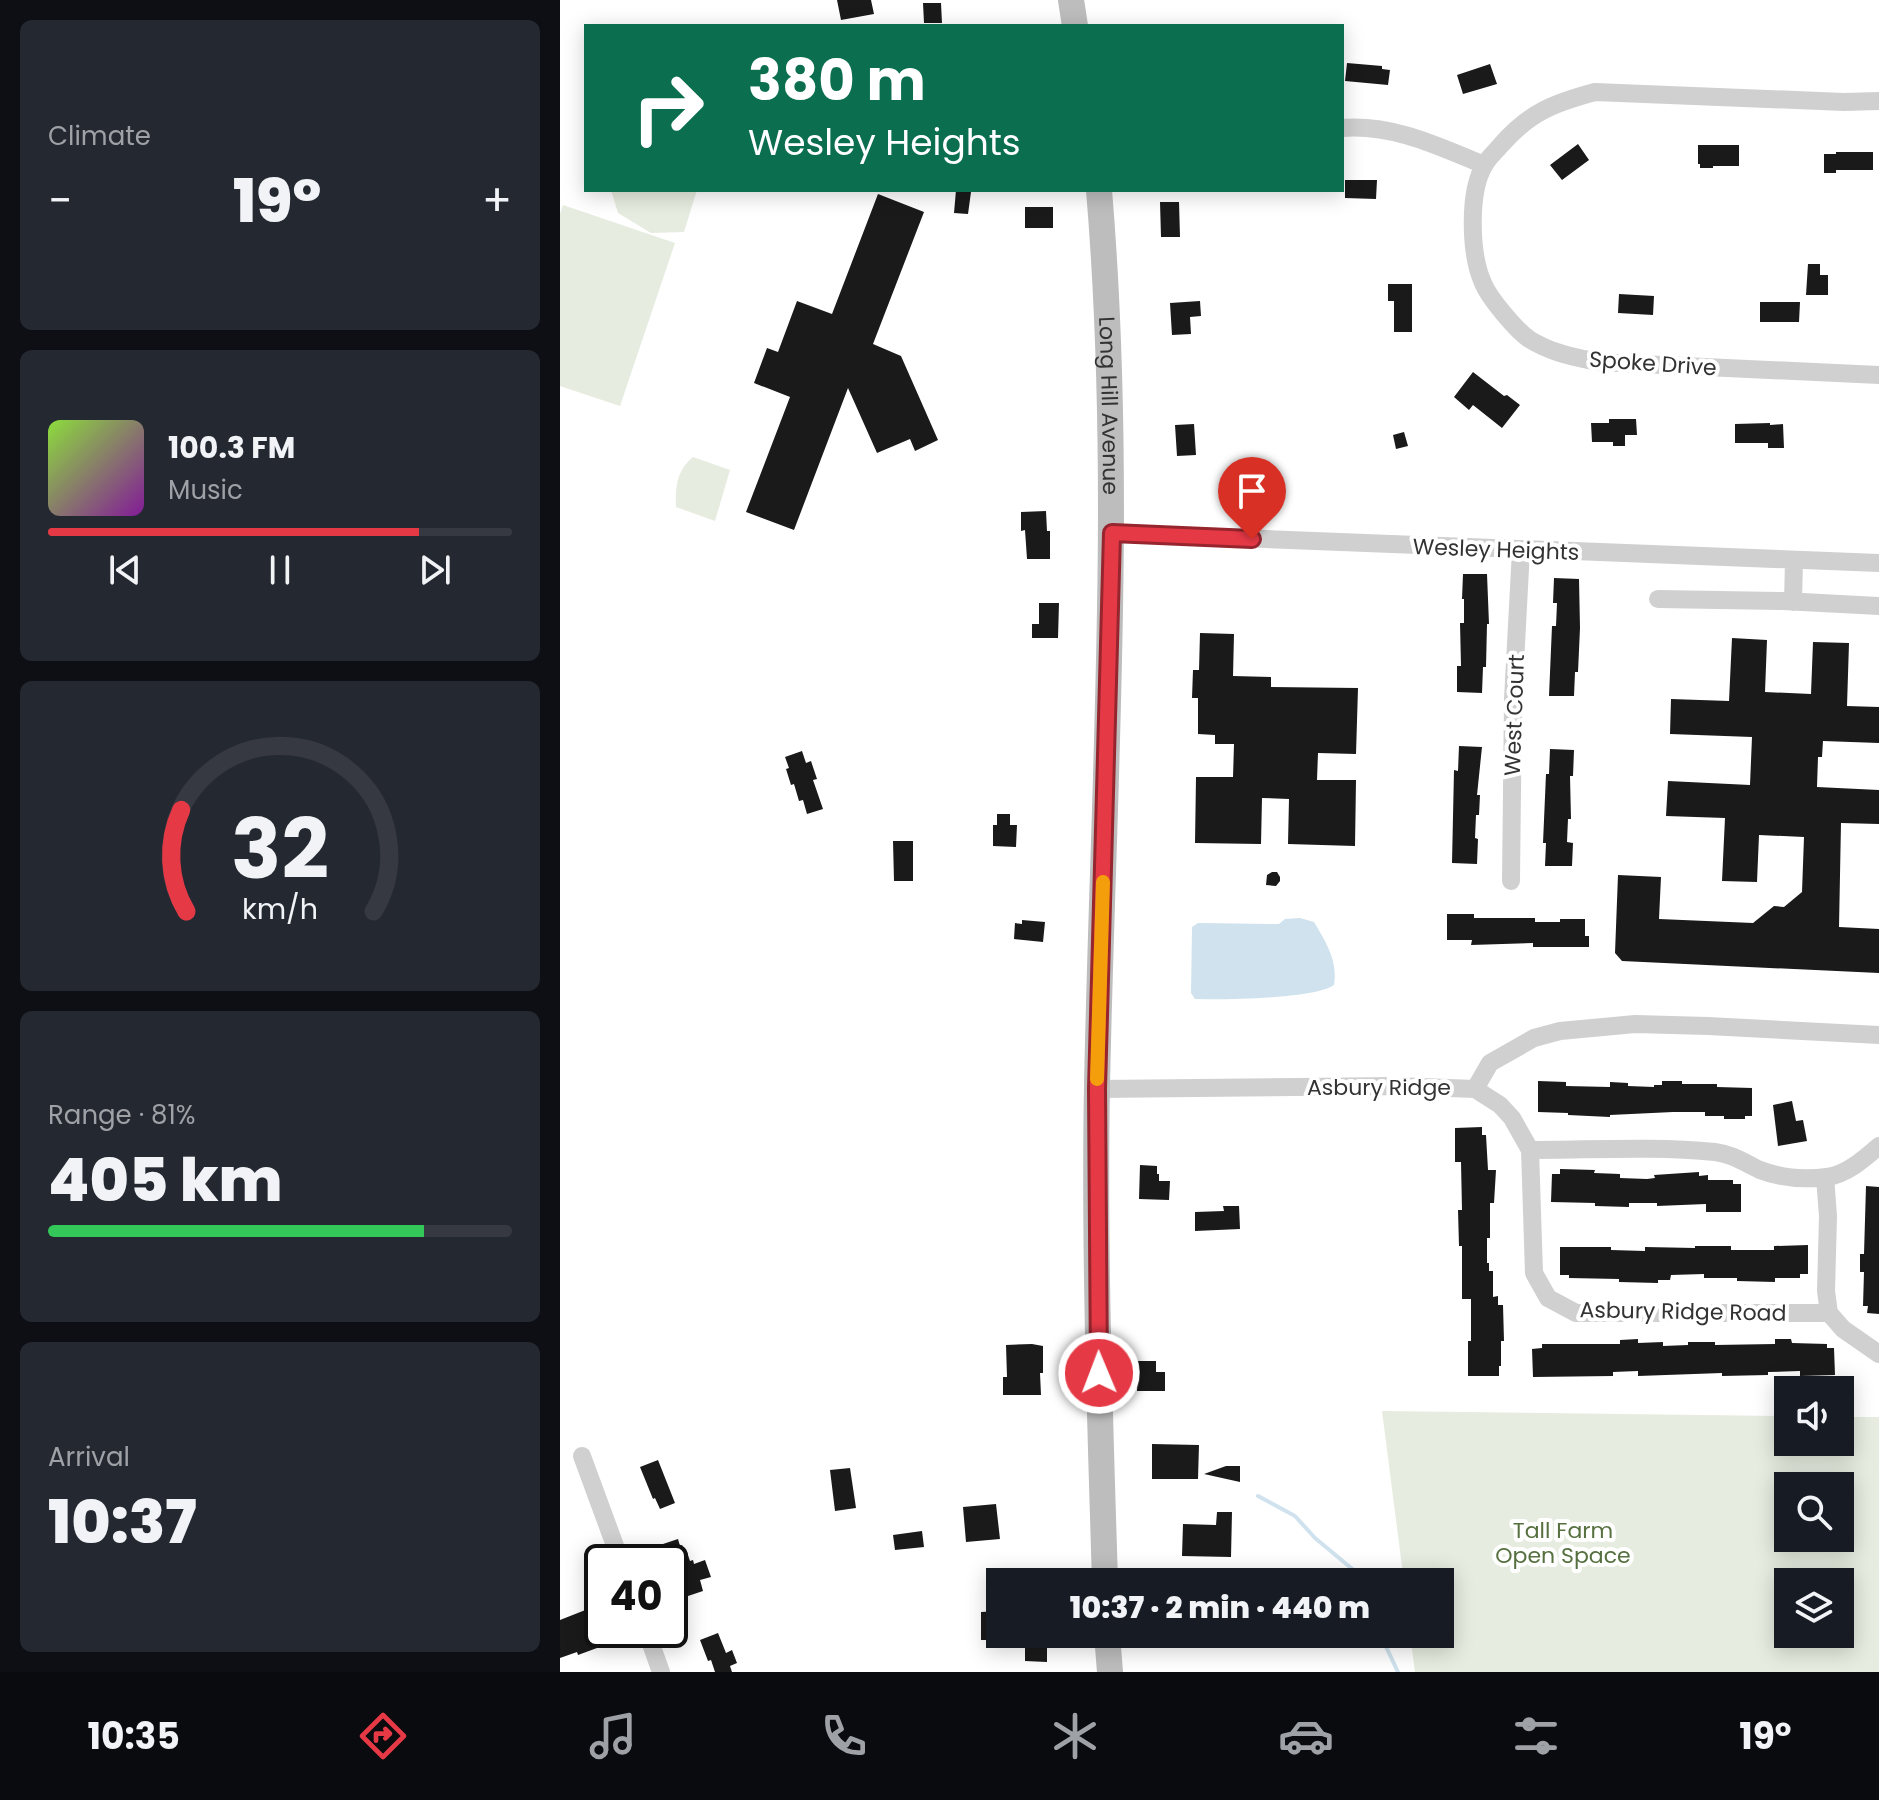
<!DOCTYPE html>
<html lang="en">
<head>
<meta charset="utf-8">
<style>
	:root { --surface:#171b24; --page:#242831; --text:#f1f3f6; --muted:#9ea1a6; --line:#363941; --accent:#e63946 }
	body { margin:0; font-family:Poppins,sans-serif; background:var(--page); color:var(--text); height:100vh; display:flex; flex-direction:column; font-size:30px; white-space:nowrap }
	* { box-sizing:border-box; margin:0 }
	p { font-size:26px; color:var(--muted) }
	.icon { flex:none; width:44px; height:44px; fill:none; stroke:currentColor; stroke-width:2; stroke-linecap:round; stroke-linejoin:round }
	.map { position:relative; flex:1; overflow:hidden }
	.side { display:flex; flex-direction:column; gap:20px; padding:20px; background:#0d0f14; width:560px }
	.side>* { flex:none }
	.guide { position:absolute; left:24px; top:24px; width:760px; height:168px; border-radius:0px; box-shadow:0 4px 20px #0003; background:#0b6e4f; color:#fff; overflow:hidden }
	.buttons { position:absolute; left:1214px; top:1376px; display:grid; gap:16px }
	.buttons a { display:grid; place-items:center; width:80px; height:80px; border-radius:0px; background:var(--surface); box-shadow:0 4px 20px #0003; font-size:40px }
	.speed { position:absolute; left:24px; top:1544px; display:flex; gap:16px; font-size:40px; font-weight:700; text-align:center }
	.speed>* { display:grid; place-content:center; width:104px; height:104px; border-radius:50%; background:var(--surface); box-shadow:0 4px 20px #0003; line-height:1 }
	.speed .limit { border:4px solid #111; border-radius:12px; background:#fff; color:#111 }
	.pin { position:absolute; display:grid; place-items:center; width:68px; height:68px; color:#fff; margin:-82px -34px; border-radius:50% 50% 50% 0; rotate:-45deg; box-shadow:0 0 8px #0007 }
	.pin .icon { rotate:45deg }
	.me { position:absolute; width:88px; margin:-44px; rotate:359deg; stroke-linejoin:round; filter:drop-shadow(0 0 6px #0008) }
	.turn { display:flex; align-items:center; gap:28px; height:168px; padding:0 32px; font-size:36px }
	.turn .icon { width:104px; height:104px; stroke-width:2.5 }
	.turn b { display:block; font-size:56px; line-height:68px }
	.big { font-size:60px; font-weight:800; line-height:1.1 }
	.side .tile { flex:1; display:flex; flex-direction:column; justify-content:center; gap:12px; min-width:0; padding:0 28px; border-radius:12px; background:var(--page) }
	.side .dial { align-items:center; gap:0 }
	.dial svg { height:208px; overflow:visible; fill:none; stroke:var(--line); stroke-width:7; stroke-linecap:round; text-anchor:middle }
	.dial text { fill:var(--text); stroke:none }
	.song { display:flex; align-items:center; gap:24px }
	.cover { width:96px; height:96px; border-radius:12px; background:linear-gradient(135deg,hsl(90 70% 55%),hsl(290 70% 35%)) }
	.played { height:8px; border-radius:4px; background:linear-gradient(90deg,var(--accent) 80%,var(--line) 80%) }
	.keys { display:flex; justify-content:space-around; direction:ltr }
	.heat { display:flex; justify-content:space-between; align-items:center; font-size:44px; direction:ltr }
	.charge { height:12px; border-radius:6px; background:linear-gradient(90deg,#34c759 81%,var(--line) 0) }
	.trip { position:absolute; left:426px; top:1568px; width:468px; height:80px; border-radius:0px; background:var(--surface); box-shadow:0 4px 20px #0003; font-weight:800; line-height:80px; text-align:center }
	.tab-bar { display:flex; height:128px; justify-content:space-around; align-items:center; background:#090b0e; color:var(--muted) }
	.tab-bar .icon { width:56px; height:56px }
	.tab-bar .on { color:var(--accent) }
	.tab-bar b { font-size:36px; color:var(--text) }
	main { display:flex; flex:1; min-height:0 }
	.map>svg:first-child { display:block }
	.green { fill:#e6ecdf; fill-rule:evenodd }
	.water { fill:#cfe2ee }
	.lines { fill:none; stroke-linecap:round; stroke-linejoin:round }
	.stream { stroke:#cfe2ee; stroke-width:4 }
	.building { fill:#1a1a1a }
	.street { stroke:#d0d0d0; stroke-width:18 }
	.secondary { stroke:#bdbdbd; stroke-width:26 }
	.route-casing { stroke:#96252e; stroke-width:20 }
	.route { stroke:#e63946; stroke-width:14 }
	.slow { stroke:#f59e0b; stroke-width:14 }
	.labels { text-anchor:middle; stroke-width:8; stroke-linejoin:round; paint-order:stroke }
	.street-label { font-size:22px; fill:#333; stroke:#fff }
	.park-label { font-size:22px; fill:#56703f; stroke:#fff }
</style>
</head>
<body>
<main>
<section class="side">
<div class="tile"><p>Climate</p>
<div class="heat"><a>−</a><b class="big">19°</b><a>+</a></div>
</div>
<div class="tile">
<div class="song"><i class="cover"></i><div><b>100.3 FM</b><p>Music</p></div></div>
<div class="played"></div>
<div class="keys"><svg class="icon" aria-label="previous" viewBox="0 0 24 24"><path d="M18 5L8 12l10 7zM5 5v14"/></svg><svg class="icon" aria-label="pause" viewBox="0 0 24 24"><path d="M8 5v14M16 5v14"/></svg><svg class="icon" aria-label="next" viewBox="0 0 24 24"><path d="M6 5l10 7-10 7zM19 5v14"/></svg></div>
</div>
<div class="tile dial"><svg viewBox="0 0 100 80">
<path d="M14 69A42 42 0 1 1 86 69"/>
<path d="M14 69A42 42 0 0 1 12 30" stroke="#e63946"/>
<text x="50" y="56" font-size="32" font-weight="700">32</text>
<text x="50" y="72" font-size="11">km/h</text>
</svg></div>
<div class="tile"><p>Range · 81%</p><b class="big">405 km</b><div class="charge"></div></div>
<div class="tile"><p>Arrival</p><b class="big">10:37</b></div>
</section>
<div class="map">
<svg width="1319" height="1672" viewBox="0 0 1319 1672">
	<rect width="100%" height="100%" fill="#fff"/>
	<path class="green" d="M51,190H137L124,232L91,233L58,213Z
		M3,205L115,243L60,406L0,386V214Z
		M133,457L170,470L155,521L116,507C115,487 117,470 133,457Z
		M822,1411L1228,1416V1442H1280V1417H1319V1672H855L850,1634H880V1582H844ZM1280,1486V1538H1228V1486ZM1280,1582V1634H1228V1582Z"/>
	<path class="water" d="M740,918L754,922C766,942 778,961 774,985C754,999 662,1000 635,999L631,993L632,927L638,923L719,924L725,919Z"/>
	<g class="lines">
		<path class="stream" d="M698,1496L735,1516L755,1538L808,1582
			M820,1634L838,1672"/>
	</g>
	<path class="building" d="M277,0H311L314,14L281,20Z
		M363,3H381L382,23H364Z
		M787,63L822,66V69L830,70L828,85L785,81Z
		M930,64L937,84L903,94L897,75Z
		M1018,144L1029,160L1002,180L990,165Z
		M1138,145H1179V166H1153V168H1140V164H1138Z
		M1276,152H1313V170H1276V173H1264V154H1276Z
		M785,180H817L816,199L785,198Z
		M396,190L411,192L408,214L394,213Z
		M318,194L364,212L313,344L341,356L378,440L355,451L350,439L317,453L288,388L234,530L186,512L230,397L194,383L207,348L218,352L237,301L272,314Z
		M600,202H619L620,237H601Z
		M465,207H493V228H465Z
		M1248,264H1260V275H1268V295H1246Z
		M828,284H852V332H834V301H828Z
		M1059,294L1094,296L1093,315L1058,313Z
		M640,301L641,316L630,317L631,334L612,335L610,303Z
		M1200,302H1240L1239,322H1200Z
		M913,372L944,396L947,395L960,405L942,428L913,405L909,410L894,397Z
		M1049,419H1076L1077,435H1065V446H1053V442H1032L1031,423H1049Z
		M1210,423V425L1223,424L1224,448H1208V443H1175V424Z
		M634,424L636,455L617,456L615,425Z
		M844,432L848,446L836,449L833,435Z
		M486,511L487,531H490V559H467L465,530L461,531V512Z
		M903,574H927L929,624H927L926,667H923L922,693L897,692V666H901L900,623H904V599H902Z
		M994,578L1019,579L1020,628L1018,672H1015L1014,696H989L992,626H996L997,603H993Z
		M479,603H499L498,638H472V624H479Z
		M640,633L674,634L673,676L711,677V687L798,688L796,754L758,753L757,780H796L795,846L728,844L729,799L702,798L701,844L635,843L636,777H673L674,744H655V735L638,734V698H632L633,670H639Z
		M1172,638L1207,640L1205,692L1251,694L1253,642L1289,643L1287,706L1319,707V743L1263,741L1262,757H1258L1257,787L1319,790V824L1281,823L1279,927L1319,929V973L1062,961L1055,953L1058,875L1101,877L1099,919L1193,923L1214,906L1224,907L1242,892L1244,837L1199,835L1197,882L1162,881L1165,818L1106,816L1108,781L1190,785L1192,737L1110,734L1111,699L1169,701Z
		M899,746L922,747L917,795H920L919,815H916L915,838L918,839L917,864L892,863L894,770L898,771Z
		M990,749L1014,750L1013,776H1010L1011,819H1008L1007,842L1013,843L1012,866H985L986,843H983L986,774H989Z
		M242,751L246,763L251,761L257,779L253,780L263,809L247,814L243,800L239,801L234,784L231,785L226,769L229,768L225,757Z
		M437,814H450V825H457L456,847L433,846V825H437Z
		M333,841H353V881H334Z
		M712,872H717L720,877V881L716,886L706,885L707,875Z
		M887,914H914V918H975V922H1000V919H1025V936H1029V947H973V943L911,945L912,940H887Z
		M462,920L485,922L483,942L454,939L455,923L462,924Z
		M978,1081L1006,1082V1086L1050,1087V1082L1068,1083V1086L1094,1087V1085H1102V1081H1122V1084H1157V1087L1192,1088V1116H1185V1119H1164V1116H1145V1112H1113L1050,1115V1117L1008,1115V1113L978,1112Z
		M1232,1101L1236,1121L1243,1120L1247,1141L1218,1146L1213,1105Z
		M922,1127V1135H926L928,1170H936L934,1203H930V1238H927V1263H929V1271H933V1297L938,1296V1305H943L944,1341H941V1366H939V1376H908V1341H911V1299H902V1246H899L898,1210H902L901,1162H895V1128Z
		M580,1165L597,1166V1174H599V1181H610L609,1200L579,1199Z
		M1000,1169L1035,1170L1034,1173L1060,1174V1178L1087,1179L1095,1178L1094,1175L1139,1172V1176L1148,1175V1180H1173V1184H1181V1212H1146V1204L1097,1206V1203H1069V1207L1035,1206V1203L991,1202L992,1174H1000Z
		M1306,1186L1319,1187V1314L1307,1313L1308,1306H1303L1304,1272H1300V1254H1304Z
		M663,1206H679L680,1229L635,1231V1212L664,1211Z
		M1248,1245V1274H1240V1278H1215V1282L1177,1281V1278H1144V1274L1111,1275L1110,1280H1098V1283L1059,1282V1279L1009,1278V1275H1000V1247H1051V1250L1085,1251V1247L1135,1248V1246H1171V1250H1214V1246Z
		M1078,1339V1343L1103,1342V1346L1128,1345V1342H1155V1345L1215,1344V1339H1231L1232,1343L1267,1344V1348H1274L1275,1375L1240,1376V1371L1208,1372V1375L1162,1376V1373L1078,1376V1371L1053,1372V1376L973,1377L972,1349L982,1348V1344H1060V1340Z
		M472,1344L483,1346V1373H480L481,1395H443V1377H447L446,1345Z
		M578,1361H596V1372H605V1391H577V1388H574V1376H578Z
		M592,1444L639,1445L638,1479H592Z
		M98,1460L115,1503L100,1509L95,1498L93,1499L80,1467Z
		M666,1466H680V1482L644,1474Z
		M290,1468L296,1508L275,1511L270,1470Z
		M436,1504L440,1539L406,1542L403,1507Z
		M657,1512H672L671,1557L622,1556L623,1524L656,1525Z
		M362,1531L364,1547L335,1550L333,1535Z
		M118,1539L120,1546L122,1545L125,1553L127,1552L130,1561L133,1560L134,1564L145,1560L151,1577L140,1580L143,1591L125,1597L103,1544Z
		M33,1607L40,1624L29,1628L37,1648L18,1655L17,1652L0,1658V1620Z
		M439,1611V1640H421V1612Z
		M158,1633L166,1653L172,1650L177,1663L170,1666L172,1672H155L151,1660L148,1661L140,1640Z
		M465,1634H487V1662L465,1661Z"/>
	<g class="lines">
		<path class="street" d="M1319,101L1284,102L1035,92C994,103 970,112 941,145C936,151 929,157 925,164C908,191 910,254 923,283C929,298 956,330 969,339C991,353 1014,357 1038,362L1319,375
			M782,128C833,124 878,146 924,165
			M552,533L1319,563
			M1098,599L1223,601L1319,606
			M1233,602L1234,560
			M951,881L953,700L961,550
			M537,1089L835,1086L915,1089L930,1063L974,1038L1000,1031L1075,1024L1148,1026L1319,1035
			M915,1089L940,1105L952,1118L970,1150L974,1273L988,1298L1016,1313H1269
			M970,1150C1031,1150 1094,1146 1155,1152C1172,1154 1185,1163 1200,1170C1221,1178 1244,1180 1267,1177C1286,1175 1304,1159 1319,1146
			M1265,1177L1268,1216L1266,1291L1269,1313L1283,1329L1319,1354
			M22,1456L61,1562
			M86,1630L101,1672"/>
		<g class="secondary">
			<path d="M511,0L515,26"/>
			<path id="s1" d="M539,190C564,488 543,787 537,1085C534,1251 540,1417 545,1582"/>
			<path d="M547,1634L550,1672"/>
		</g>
	</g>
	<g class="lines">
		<defs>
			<path id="route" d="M539,1373L537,1089L552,533L692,539"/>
		</defs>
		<use href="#route" class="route-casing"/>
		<use href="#route" class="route"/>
		<path class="slow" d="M537,1079L543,882"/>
	</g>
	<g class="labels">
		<g class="street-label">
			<text transform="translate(1093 363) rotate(4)" y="8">Spoke Drive</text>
			<text dy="8" stroke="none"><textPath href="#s1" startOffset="216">Long Hill Avenue</textPath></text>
			<text transform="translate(936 549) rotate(2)" y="8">Wesley Heights</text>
			<text transform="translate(954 715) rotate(-88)" y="8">West Court</text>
			<text x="819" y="1095">Asbury Ridge</text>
			<text transform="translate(1123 1311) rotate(1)" y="8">Asbury Ridge Road</text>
		</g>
		<g class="park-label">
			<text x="1003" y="1538">Tall Farm<tspan x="1003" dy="25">Open Space</tspan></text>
		</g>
	</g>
</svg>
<div class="buttons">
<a><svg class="icon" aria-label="sound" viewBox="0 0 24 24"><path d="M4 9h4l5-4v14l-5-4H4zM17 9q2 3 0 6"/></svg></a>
<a><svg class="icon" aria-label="search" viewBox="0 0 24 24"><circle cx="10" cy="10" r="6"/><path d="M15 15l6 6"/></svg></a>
<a><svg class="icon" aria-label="layers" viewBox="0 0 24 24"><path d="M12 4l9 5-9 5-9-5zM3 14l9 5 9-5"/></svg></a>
</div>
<div class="speed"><div class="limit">40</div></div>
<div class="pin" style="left:692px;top:539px;background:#d93025"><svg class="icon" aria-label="arrive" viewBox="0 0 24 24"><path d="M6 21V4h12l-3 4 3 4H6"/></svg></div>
<svg class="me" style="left:539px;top:1373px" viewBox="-20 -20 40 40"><circle r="17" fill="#e63946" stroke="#fff" stroke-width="3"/><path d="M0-11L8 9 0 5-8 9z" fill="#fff"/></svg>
<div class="trip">10:37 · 2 min · 440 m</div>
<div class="guide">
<div class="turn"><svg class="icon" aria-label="right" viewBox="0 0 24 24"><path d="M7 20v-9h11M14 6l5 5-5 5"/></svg><div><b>380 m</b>Wesley Heights</div></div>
</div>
</div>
</main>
<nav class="tab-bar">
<b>10:35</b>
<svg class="icon on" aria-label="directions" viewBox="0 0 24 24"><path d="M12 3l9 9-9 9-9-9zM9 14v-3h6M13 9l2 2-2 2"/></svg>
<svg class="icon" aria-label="music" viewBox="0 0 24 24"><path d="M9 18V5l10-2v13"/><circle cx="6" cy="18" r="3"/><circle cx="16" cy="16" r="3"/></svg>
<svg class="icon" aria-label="phone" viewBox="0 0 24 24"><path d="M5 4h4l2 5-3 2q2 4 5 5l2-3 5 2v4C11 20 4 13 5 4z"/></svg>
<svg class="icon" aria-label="climate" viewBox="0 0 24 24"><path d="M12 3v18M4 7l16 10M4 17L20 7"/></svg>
<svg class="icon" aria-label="car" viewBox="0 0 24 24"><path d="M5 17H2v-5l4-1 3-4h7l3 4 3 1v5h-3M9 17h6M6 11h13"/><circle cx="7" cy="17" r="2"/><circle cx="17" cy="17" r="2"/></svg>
<svg class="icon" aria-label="filters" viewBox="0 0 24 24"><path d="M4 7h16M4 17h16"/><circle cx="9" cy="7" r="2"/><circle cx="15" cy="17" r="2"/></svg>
<b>19°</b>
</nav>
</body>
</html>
